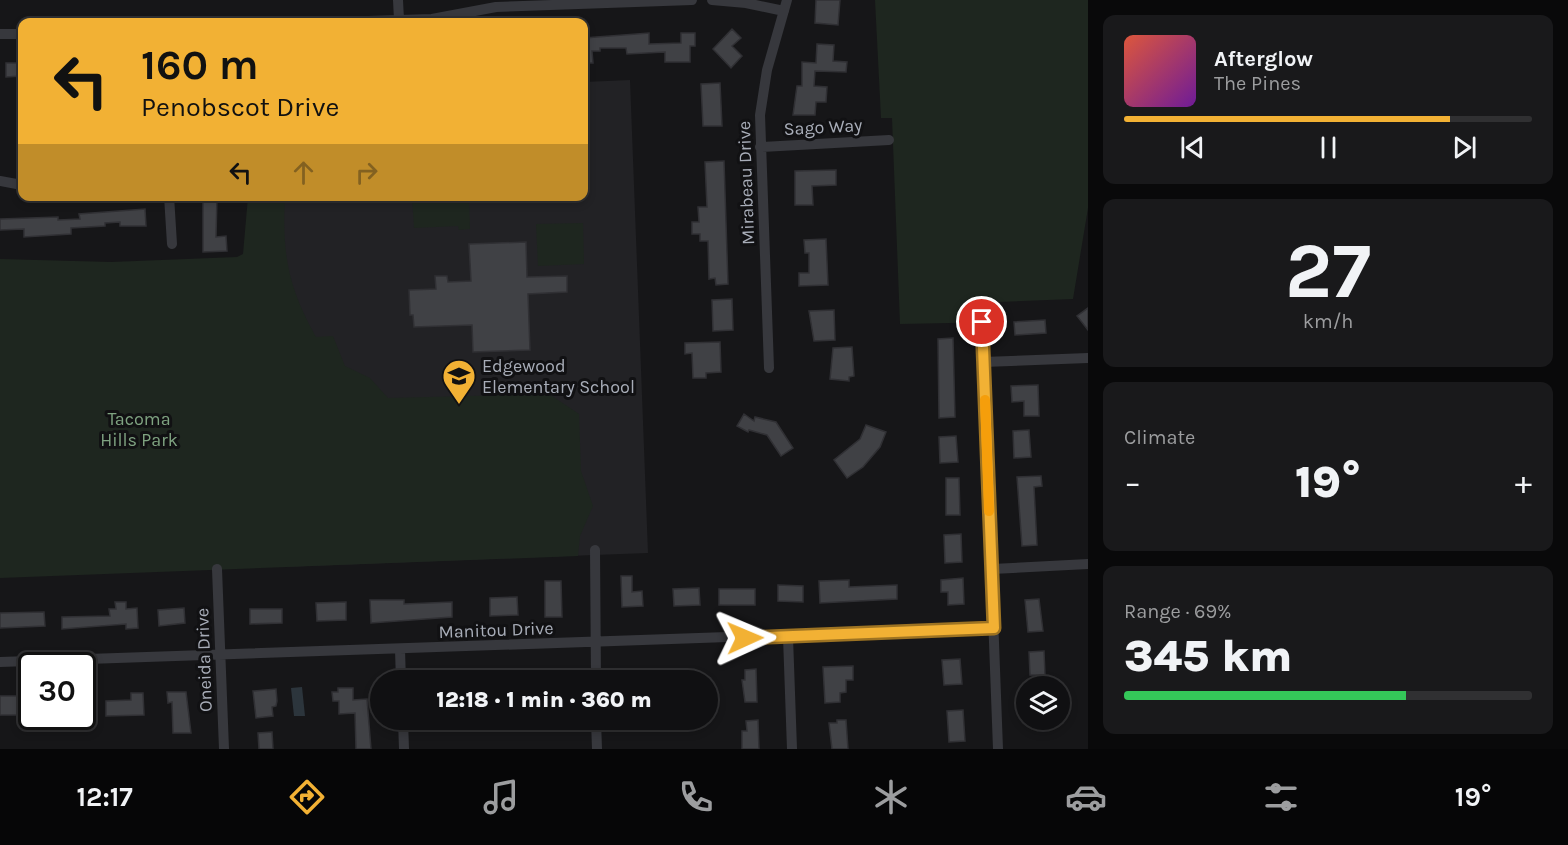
<!DOCTYPE html>
<html lang="en">
<head>
<meta charset="utf-8">
<style>
	:root { --surface:#101012; --page:#19191b; --text:#f1f3f6; --muted:#9c9d9f; --line:#303032; --accent:#f2b134 }
	body { margin:0; font-family:Karla,sans-serif; background:var(--page); color:var(--text); height:100vh; display:flex; flex-direction:column; font-size:22px; white-space:nowrap }
	* { box-sizing:border-box; margin:0 }
	p { font-size:20px; color:var(--muted) }
	.icon { flex:none; width:33px; height:33px; fill:none; stroke:currentColor; stroke-width:2; stroke-linecap:round; stroke-linejoin:round }
	.map { position:relative; flex:1; overflow:hidden }
	.panel { display:flex; flex-direction:column; gap:15px; padding:15px; background:#09090a; width:480px }
	.panel>* { flex:none }
	.hud { position:absolute; left:18px; top:18px; width:570px; height:183px; border-radius:12px; box-shadow:0 3px 9px #0003,0 0 0 2px var(--line); background:#f2b134; color:#111; overflow:hidden }
	.fabs { position:absolute; left:1016px; top:676px; display:grid; gap:12px }
	.fabs a { display:grid; place-items:center; width:54px; height:54px; border-radius:50%; background:var(--surface); box-shadow:0 3px 9px #0003,0 0 0 2px var(--line); font-size:30px }
	.speed { position:absolute; left:18px; top:652px; display:flex; gap:12px; font-size:30px; font-weight:700; text-align:center }
	.speed>* { display:grid; place-content:center; width:78px; height:78px; border-radius:50%; background:var(--surface); box-shadow:0 3px 9px #0003,0 0 0 2px var(--line); line-height:1 }
	.speed .limit { border:3px solid #111; border-radius:9px; background:#fff; color:#111 }
	.pin { position:absolute; display:grid; place-items:center; width:51px; height:51px; color:#fff; margin:-26px; border:3px solid #fff; border-radius:50%; box-shadow:0 2px 6px #0007 }
	.me { position:absolute; width:66px; margin:-33px; rotate:89deg; stroke-linejoin:round; filter:drop-shadow(0 0 4px #0008) }
	.turn { display:flex; align-items:center; gap:21px; height:126px; padding:0 24px; font-size:27px }
	.turn .icon { width:78px; height:78px; stroke-width:2.5 }
	.turn b { display:block; font-size:42px; line-height:51px }
	.lanes { display:flex; align-items:center; height:57px; padding:0 24px; background:#0003; justify-content:center; gap:30px; direction:ltr }
	.lanes .off { opacity:.35 }
	.big { font-size:45px; font-weight:800; line-height:1.1 }
	.panel .card { flex:1; display:flex; flex-direction:column; justify-content:center; gap:9px; min-width:0; padding:0 21px; border-radius:12px; background:var(--page) }
	.panel .dial { align-items:center; gap:0 }
	.dial b { font-size:78px; line-height:1 }
	.song { display:flex; align-items:center; gap:18px }
	.cover { width:72px; height:72px; border-radius:9px; background:linear-gradient(135deg,hsl(10 70% 55%),hsl(280 70% 35%)) }
	.played { height:6px; border-radius:3px; background:linear-gradient(90deg,var(--accent) 80%,var(--line) 80%) }
	.keys { display:flex; justify-content:space-around; direction:ltr }
	.heat { display:flex; justify-content:space-between; align-items:center; font-size:33px; direction:ltr }
	.charge { height:9px; border-radius:4px; background:linear-gradient(90deg,#34c759 69%,var(--line) 0) }
	.trip { position:absolute; left:370px; top:670px; width:348px; height:60px; border-radius:30px; background:var(--surface); box-shadow:0 3px 9px #0003,0 0 0 2px var(--line); font-weight:800; line-height:60px; text-align:center }
	.dock { display:flex; height:96px; justify-content:space-around; align-items:center; background:#060607; color:var(--muted) }
	.dock .icon { width:42px; height:42px }
	.dock .current { color:var(--accent) }
	.dock b { font-size:27px; color:var(--text) }
	main { display:flex; flex:1; min-height:0 }
	.map>svg:first-child { display:block }
	.built { fill:#222225 }
	.green { fill:#1e261f }
	.water { fill:#2c353c }
	.building { fill:#404145; stroke:#303034; stroke-width:1.5 }
	.lines { fill:none; stroke-linecap:round; stroke-linejoin:round }
	.minor { stroke:#37383d; stroke-width:10 }
	.route-casing { stroke:#9d7322; stroke-width:15 }
	.route { stroke:#f2b134; stroke-width:10 }
	.slow { stroke:#f59e0b; stroke-width:10 }
	.labels { text-anchor:middle; stroke-width:6; stroke-linejoin:round; paint-order:stroke }
	.street-label { font-size:18px; fill:#a8adb8; stroke:#111113 }
	.poi-label { font-size:18px; fill:#a8adb8; stroke:#111113; text-anchor:start }
	.park-label { font-size:18px; fill:#7fa381; stroke:#111113 }
</style>
</head>
<body>
<main>
<div class="map">
<svg width="1088" height="749" viewBox="0 0 1088 749">
	<rect width="100%" height="100%" fill="#161618"/>
	<path class="built" d="M630,80L648,553L283,567L268,197L584,196V82Z"/>
	<path class="green" d="M875,0H1088V208L1073,299L999,302V322L900,324L892,118H881Z
		M248,197H285C282,254 288,287 316,337L333,336L345,366L370,378L388,398L549,394L579,414L581,471L593,506L580,536L578,556L0,578V259L111,262L237,257L243,254Z
		M412,197H469L470,229L459,230L458,226L414,228Z
		M583,223L584,264L538,266L536,224Z"/>
	<path class="water" d="M302,687L305,716H294L291,688Z"/>
	<path class="building" d="M816,0H840L838,25L815,23Z
		M732,29L741,38L732,46L742,56L731,68L713,49Z
		M649,33V44L681,43V33H695V46H690V62H665V52L627,54L626,48H600V51H592L593,63H584V38Z
		M817,44L834,45L833,61L847,62L846,72L815,71L814,86L827,87L826,102H816L815,115H793L797,86H802V62L816,63Z
		M6,63H22V76L6,77Z
		M720,83L722,126H703L701,84Z
		M724,161L728,284L716,285L715,278L709,279L708,241H700V234H692V222H699L698,207H707L705,162Z
		M836,170V185L812,186L813,205H795V171Z
		M203,196H217L216,237L226,236L227,251L203,252Z
		M145,209L146,226H120V222L105,223V226L71,228V234L24,237V229L0,230V219L58,217V220L80,219L79,214Z
		M826,239L828,285L799,286V273H809V253H805L804,240Z
		M526,242L527,277L567,276V292L528,294L530,350L473,352L472,325L414,327L413,315H410L409,290L436,289L435,276H447L448,282L471,281L469,244Z
		M732,299L733,330L713,331L712,300Z
		M1088,308V330L1077,316Z
		M834,310L835,340L814,341L809,311Z
		M1045,320L1046,333L1015,335L1014,322Z
		M953,338L955,417L939,418L938,339Z
		M720,342L721,372L706,373V378H693L692,353L685,354V343Z
		M852,347L854,376L849,377V381L830,379L833,348Z
		M1038,385L1039,416H1024V401L1012,402L1011,386Z
		M744,414L754,421L755,417L776,422L793,448L781,456L767,435L749,430L748,432L737,426Z
		M866,425L886,432L880,447L863,467L847,478L834,460L860,439Z
		M1029,430L1031,457L1014,458L1013,431Z
		M956,436L958,462L940,463L939,437Z
		M1041,476L1042,486L1034,487L1037,545L1022,546L1017,477Z
		M946,478H959L960,515H946Z
		M961,534L962,562L945,563L944,535Z
		M621,576H632V592L642,591L643,606L622,607Z
		M963,578L964,604L948,605V592H941V580Z
		M849,580V587L897,585V599L820,603L819,581Z
		M545,581H561L562,617H545Z
		M778,585L803,586V602L778,601Z
		M699,588L700,605L674,606L673,589Z
		M719,589H755V605H719Z
		M517,597L518,615L490,616V598Z
		M1039,599L1043,631L1028,632L1025,600Z
		M370,600H404V604L452,602V617L371,623Z
		M115,602H126V609L137,608L138,628L126,629V624L62,629V617L110,616L109,609H116Z
		M346,602V620L317,621L316,603Z
		M184,608L185,623L159,626L158,610Z
		M250,609H282V623L250,624Z
		M44,612L45,626L0,628V613Z
		M1044,651L1045,675H1030L1029,652Z
		M960,659L962,684L944,685L942,660Z
		M853,666V680H846V692L840,693V702L825,703L823,667Z
		M756,669L757,702H745L742,680H745V670Z
		M338,688H353V700L367,699L371,749H356L355,713L339,714V701H333L332,692H338Z
		M276,689L277,701L276,706L272,707L273,716L256,718L253,691Z
		M167,692H186L191,733H173L172,702L168,703Z
		M131,693H143L144,715L106,716V701L131,700Z
		M0,696H20L21,715H0Z
		M963,710L965,741L949,742L947,711Z
		M758,720L759,749H742V731H747L746,721Z
		M837,720H846L848,749H832L829,723H837Z
		M272,732L273,749H259L258,733Z"/>
	<g class="lines">
		<path class="minor" d="M398,0L399,20
			M712,0L746,3L784,11
			M336,22L432,19L496,7L692,0
			M0,34H22
			M760,147L889,140
			M0,181L22,185
			M169,196L172,244
			M982,322L998,749
			M983,362L1088,358
			M769,368L760,115L767,70L787,0
			M595,550L596,681
			M217,569L224,749
			M992,569L1088,564
			M788,637L792,749
			M400,650L401,681
			M0,662L994,628
			M403,720L404,749
			M596,720L597,749"/>
	</g>
	<g class="lines">
		<defs>
			<path id="route" d="M745,638L994,628L982,322"/>
		</defs>
		<use href="#route" class="route-casing"/>
		<use href="#route" class="route"/>
		<path class="slow" d="M985,400L989,511"/>
	</g>
	<defs>
		<symbol id="school-pin" viewBox="-11 -11 22 30"><path d="M0 17L-7.5 6A9.5 9.5 0 1 1 7.5 6Z" fill="#f2b134" stroke="#111113"/><path d="M0-5L7-2L0 1L-7-2ZM-4 1L0 2.5L4 1V4Q0 6-4 4Z" fill="#111"/></symbol>
	</defs>
	<g fill-rule="evenodd">
		<use href="#school-pin" x="440" y="357" width="38" height="52"/>
	</g>
	<g class="labels">
		<g class="street-label">
			<text transform="translate(823 127) rotate(-3)" y="6">Sago Way</text>
			<text transform="translate(746 183) rotate(-92)" y="6">Mirabeau Drive</text>
			<text transform="translate(496 630) rotate(-2)" y="6">Manitou Drive</text>
			<text transform="translate(204 660) rotate(-92)" y="6">Oneida Drive</text>
		</g>
		<g class="poi-label">
			<text x="482" y="372">Edgewood<tspan x="482" dy="21">Elementary School</tspan></text>
		</g>
		<g class="park-label">
			<text x="139" y="425">Tacoma<tspan x="139" dy="21">Hills Park</tspan></text>
		</g>
	</g>
</svg>
<div class="fabs">
<a><svg class="icon" aria-label="layers" viewBox="0 0 24 24"><path d="M12 4l9 5-9 5-9-5zM3 14l9 5 9-5"/></svg></a>
</div>
<div class="speed"><div class="limit">30</div></div>
<div class="pin" style="left:982px;top:322px;background:#d93025"><svg class="icon" aria-label="arrive" viewBox="0 0 24 24"><path d="M6 21V4h12l-3 4 3 4H6"/></svg></div>
<svg class="me" style="left:745px;top:638px" viewBox="-20 -20 40 40"><path d="M0-17L14 15 0 8-14 15z" fill="#f2b134" stroke="#fff" stroke-width="4"/></svg>
<div class="trip">12:18 · 1 min · 360 m</div>
<div class="hud">
<div class="turn"><svg class="icon" aria-label="left" viewBox="0 0 24 24"><path d="M17 20v-9H6M10 6l-5 5 5 5"/></svg><div><b>160 m</b>Penobscot Drive</div></div>
<div class="lanes"><svg class="icon" aria-label="left" viewBox="0 0 24 24"><path d="M17 20v-9H6M10 6l-5 5 5 5"/></svg><svg class="icon off" aria-label="ahead" viewBox="0 0 24 24"><path d="M12 20V5M6 11l6-6 6 6"/></svg><svg class="icon off" aria-label="right" viewBox="0 0 24 24"><path d="M7 20v-9h11M14 6l5 5-5 5"/></svg></div>
</div>
</div>
<section class="panel">
<div class="card">
<div class="song"><i class="cover"></i><div><b>Afterglow</b><p>The Pines</p></div></div>
<div class="played"></div>
<div class="keys"><svg class="icon" aria-label="previous" viewBox="0 0 24 24"><path d="M18 5L8 12l10 7zM5 5v14"/></svg><svg class="icon" aria-label="pause" viewBox="0 0 24 24"><path d="M8 5v14M16 5v14"/></svg><svg class="icon" aria-label="next" viewBox="0 0 24 24"><path d="M6 5l10 7-10 7zM19 5v14"/></svg></div>
</div>
<div class="card dial"><b>27</b><p>km/h</p></div>
<div class="card"><p>Climate</p>
<div class="heat"><a>−</a><b class="big">19°</b><a>+</a></div>
</div>
<div class="card"><p>Range · 69%</p><b class="big">345 km</b><div class="charge"></div></div>
</section>
</main>
<nav class="dock">
<b>12:17</b>
<svg class="icon current" aria-label="directions" viewBox="0 0 24 24"><path d="M12 3l9 9-9 9-9-9zM9 14v-3h6M13 9l2 2-2 2"/></svg>
<svg class="icon" aria-label="music" viewBox="0 0 24 24"><path d="M9 18V5l10-2v13"/><circle cx="6" cy="18" r="3"/><circle cx="16" cy="16" r="3"/></svg>
<svg class="icon" aria-label="phone" viewBox="0 0 24 24"><path d="M5 4h4l2 5-3 2q2 4 5 5l2-3 5 2v4C11 20 4 13 5 4z"/></svg>
<svg class="icon" aria-label="climate" viewBox="0 0 24 24"><path d="M12 3v18M4 7l16 10M4 17L20 7"/></svg>
<svg class="icon" aria-label="car" viewBox="0 0 24 24"><path d="M5 17H2v-5l4-1 3-4h7l3 4 3 1v5h-3M9 17h6M6 11h13"/><circle cx="7" cy="17" r="2"/><circle cx="17" cy="17" r="2"/></svg>
<svg class="icon" aria-label="filters" viewBox="0 0 24 24"><path d="M4 7h16M4 17h16"/><circle cx="9" cy="7" r="2"/><circle cx="15" cy="17" r="2"/></svg>
<b>19°</b>
</nav>
</body>
</html>
